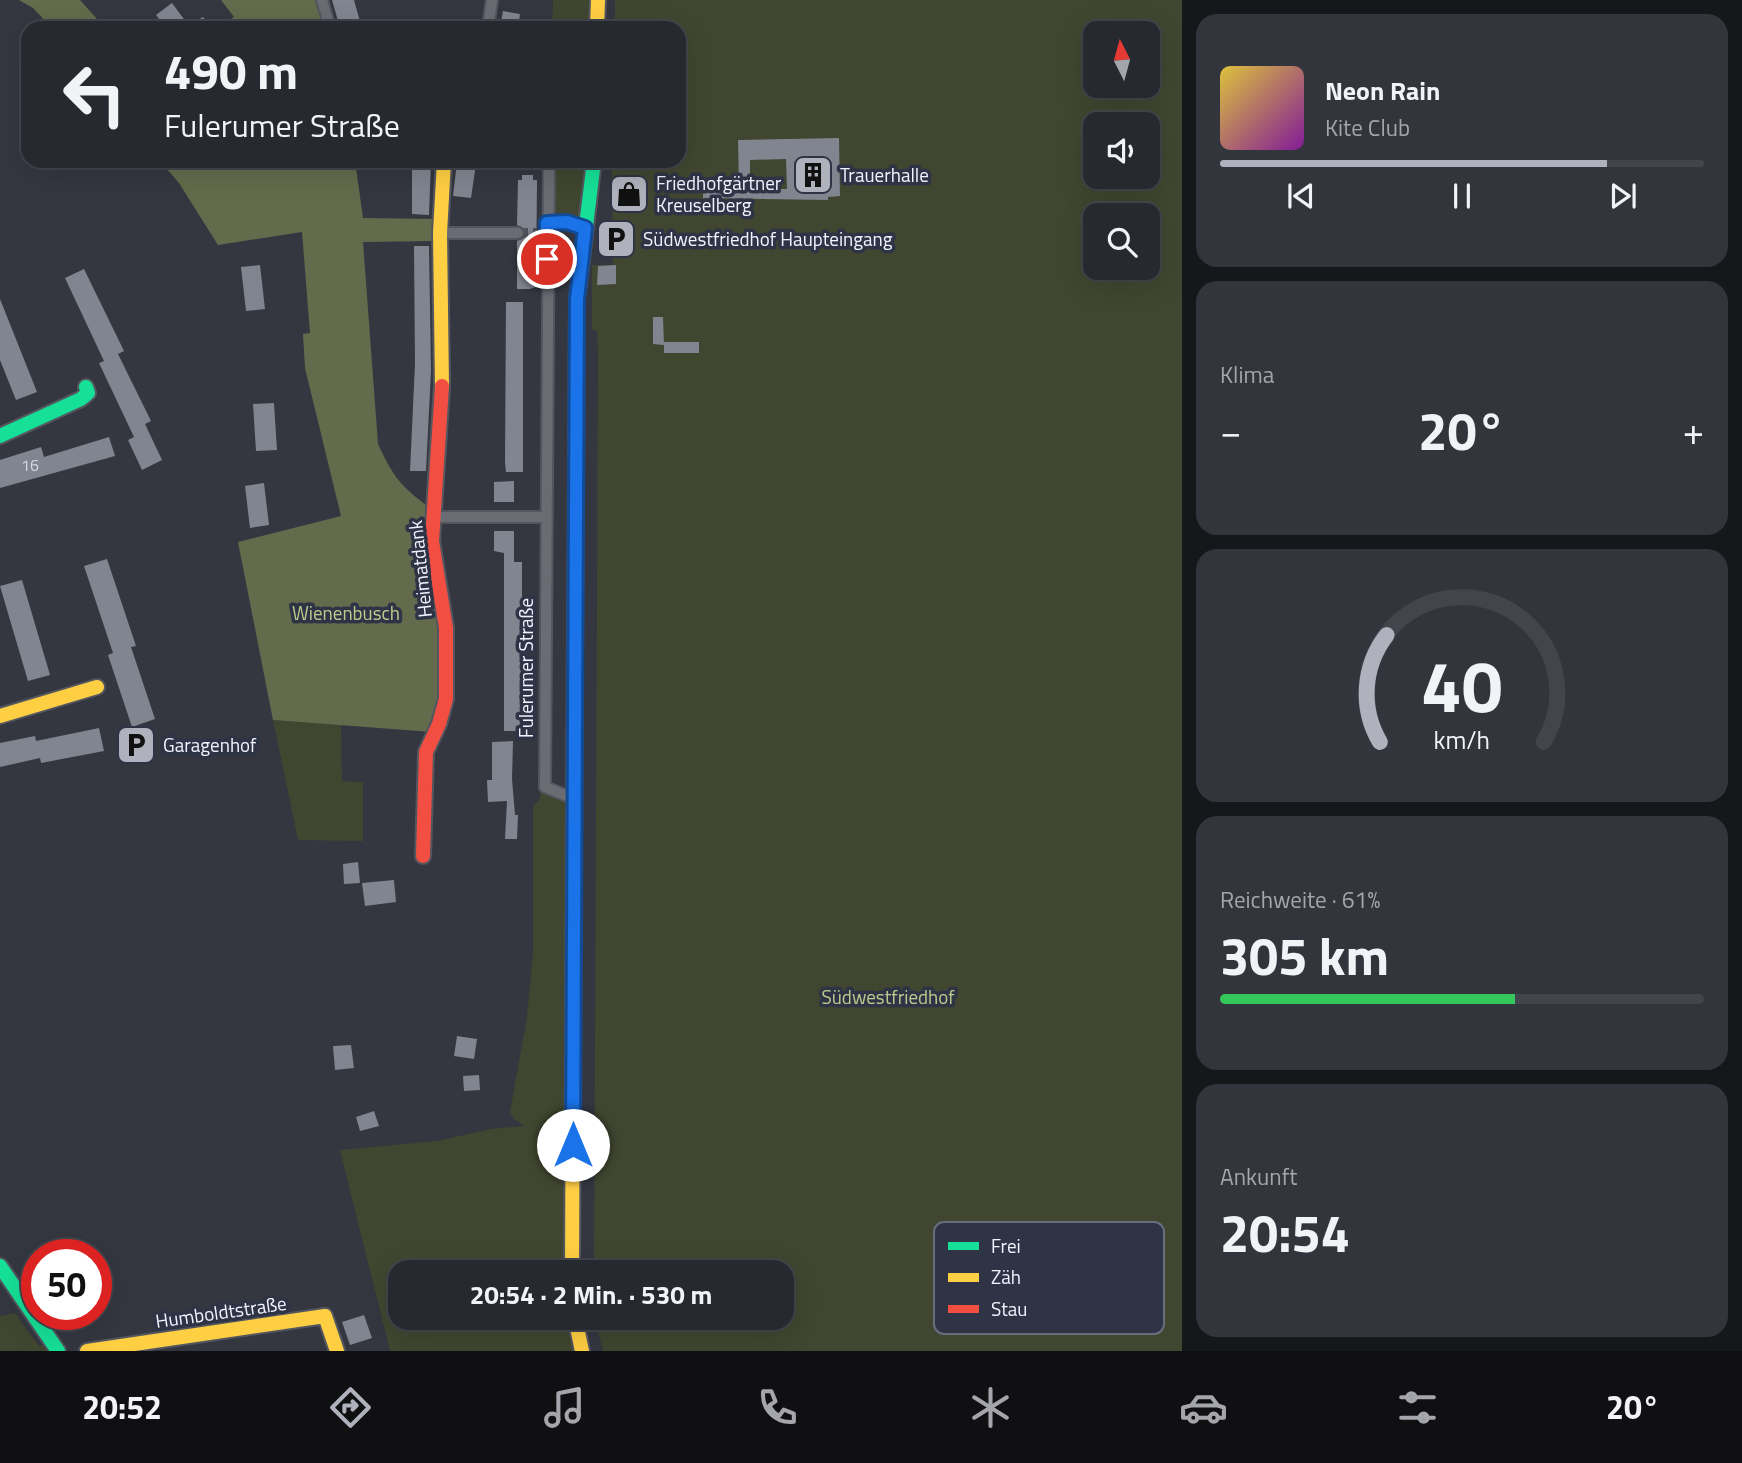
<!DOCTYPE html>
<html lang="de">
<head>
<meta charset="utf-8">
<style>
	:root { --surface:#272930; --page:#33353c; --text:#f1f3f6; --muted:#a4a6ab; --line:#43454c; --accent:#afb2bc }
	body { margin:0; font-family:"Titillium Web",sans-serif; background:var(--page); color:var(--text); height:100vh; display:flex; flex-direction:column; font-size:26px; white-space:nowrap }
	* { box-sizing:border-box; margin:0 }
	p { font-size:23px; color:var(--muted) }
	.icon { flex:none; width:38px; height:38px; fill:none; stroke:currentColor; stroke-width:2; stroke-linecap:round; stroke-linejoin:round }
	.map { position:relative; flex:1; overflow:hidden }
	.sheet { display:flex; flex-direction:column; gap:14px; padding:14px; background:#15171a; width:560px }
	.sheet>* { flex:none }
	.guide { position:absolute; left:21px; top:21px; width:665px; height:147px; border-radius:21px; box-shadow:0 7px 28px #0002,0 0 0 2px var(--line); background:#272930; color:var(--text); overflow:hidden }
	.needle { width:46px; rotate:354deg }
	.buttons { position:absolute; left:1083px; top:21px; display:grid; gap:14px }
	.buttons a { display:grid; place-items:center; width:77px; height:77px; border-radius:14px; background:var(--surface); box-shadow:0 7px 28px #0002,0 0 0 2px var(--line); font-size:35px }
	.speed { position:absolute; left:21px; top:1239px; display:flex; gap:14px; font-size:35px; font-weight:700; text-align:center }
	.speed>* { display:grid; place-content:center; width:91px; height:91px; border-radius:50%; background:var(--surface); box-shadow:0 7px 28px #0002,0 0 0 2px var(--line); line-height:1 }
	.speed .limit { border:10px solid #d22; background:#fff; color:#111 }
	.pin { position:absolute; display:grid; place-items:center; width:60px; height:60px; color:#fff; margin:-30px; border:4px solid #fff; border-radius:50%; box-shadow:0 2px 7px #0007 }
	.me { position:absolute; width:77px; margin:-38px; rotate:0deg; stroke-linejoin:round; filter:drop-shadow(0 0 5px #0008) }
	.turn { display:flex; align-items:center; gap:24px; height:147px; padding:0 28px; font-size:32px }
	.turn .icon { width:91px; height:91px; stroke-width:2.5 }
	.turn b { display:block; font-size:49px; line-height:60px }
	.big { font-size:52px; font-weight:700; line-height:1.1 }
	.sheet .card { flex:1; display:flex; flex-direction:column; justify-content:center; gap:10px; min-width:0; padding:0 24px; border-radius:21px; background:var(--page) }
	.sheet .dial { align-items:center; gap:0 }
	.dial svg { height:182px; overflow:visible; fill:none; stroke:var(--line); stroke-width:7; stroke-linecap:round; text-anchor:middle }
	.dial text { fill:var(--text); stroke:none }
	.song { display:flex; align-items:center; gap:21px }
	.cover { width:84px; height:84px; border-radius:10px; background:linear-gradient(135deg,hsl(50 70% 55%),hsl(290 70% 35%)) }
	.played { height:7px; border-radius:4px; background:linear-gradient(90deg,var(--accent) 80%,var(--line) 80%) }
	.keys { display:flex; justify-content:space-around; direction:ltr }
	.heat { display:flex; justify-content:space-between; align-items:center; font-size:38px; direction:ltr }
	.charge { height:10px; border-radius:5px; background:linear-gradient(90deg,#34c759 61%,var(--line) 0) }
	.trip { position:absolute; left:388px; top:1260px; width:406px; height:70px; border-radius:21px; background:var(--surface); box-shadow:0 7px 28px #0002,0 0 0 2px var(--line); font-weight:700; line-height:70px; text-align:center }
	.tabs { display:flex; height:112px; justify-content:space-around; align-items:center; background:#101013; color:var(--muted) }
	.tabs .icon { width:49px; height:49px }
	.tabs .current { color:var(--accent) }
	.tabs b { font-size:32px; color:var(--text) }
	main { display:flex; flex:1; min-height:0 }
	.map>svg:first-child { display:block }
	.green { fill:#404630; fill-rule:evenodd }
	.forest { fill:#646b4c }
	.building { fill:#818590; fill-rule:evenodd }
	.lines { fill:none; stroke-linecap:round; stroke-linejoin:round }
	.street-tunnel { stroke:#50535c; stroke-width:10; stroke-dasharray:10 5; stroke-linecap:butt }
	.street-casing { stroke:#53565e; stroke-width:14 }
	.fast-casing { stroke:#53565e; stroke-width:18 }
	.slow-casing { stroke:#53565e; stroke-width:18 }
	.jam-casing { stroke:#53565e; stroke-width:18 }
	.street { stroke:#696c73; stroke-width:10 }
	.fast { stroke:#16e098; stroke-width:14 }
	.slow { stroke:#ffcf43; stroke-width:14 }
	.jam { stroke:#f24e42; stroke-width:14 }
	.route-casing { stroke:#114b97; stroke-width:18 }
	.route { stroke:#1a73e8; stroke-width:12 }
	.labels { text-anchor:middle; stroke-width:7; stroke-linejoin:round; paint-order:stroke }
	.number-label { font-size:16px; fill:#d5d8e2 }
	.poi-label { font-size:19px; fill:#f1f4fe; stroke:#2e3446; text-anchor:start }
	.street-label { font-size:19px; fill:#f1f4fe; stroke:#2e3446 }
	.park-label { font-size:19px; fill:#bccb8b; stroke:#2e3446 }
	.key { fill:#2e3446; stroke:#686e7d; stroke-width:2 }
	.key-label { font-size:19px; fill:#f1f4fe }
</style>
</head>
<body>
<main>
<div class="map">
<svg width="1182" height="1351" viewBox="0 0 1182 1351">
	<rect width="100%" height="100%" fill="#343740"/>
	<path class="green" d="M553,0H591L590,28H552Z
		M615,0H1182V1351H603L595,1318H782V1272H594L598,355L597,331L592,330V265H613L612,191H610L613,161H679V28H615ZM1096,33H1148V86H1096ZM1096,124H1148V177H1096ZM1096,215H1148V268H1096Z
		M552,161H588L580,224L549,219Z
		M273,720L341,725L342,781L363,782V841L298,840Z
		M542,787L570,799L565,1272H401V1318H567L575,1351H390L340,1150L437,1141L491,1129L524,1126L514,1119L510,1112L527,1017L533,952V806L539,801Z
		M15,1313L39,1346L43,1345L47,1351H0V1316Z"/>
	<path class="forest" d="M19,0H80L105,28H52L33,8Z
		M221,0H320L327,28H216L234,17Z
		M160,161H355L363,218L437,219L436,241L363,242L378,444C393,476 400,486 429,507L443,649L442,700L432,732L273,720L238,542L341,516L305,368L303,334L310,333L302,232L218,245L179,183Z"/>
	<path class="building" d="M332,0H354L361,25L340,28Z
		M172,3L189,26L203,17L211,28H166L156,15Z
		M503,11L520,14L518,28H500Z
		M839,138L840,196L828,197V200L703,198V189H739L738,140ZM786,159L787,189H750V160Z
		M412,161H431L429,215L412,214Z
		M457,162L476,164L471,198L453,196Z
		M522,175H533V180H537L536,287L530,289H517V241L522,239L526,234L522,227L517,225L518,180H522Z
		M414,246H429L431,371L426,471H410L415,364Z
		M260,265L265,309L246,311L241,267Z
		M616,265V284L597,285L598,266Z
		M84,269L124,351L118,354L151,421L145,424L162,460L142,470L128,440L134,437L99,363L104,361L65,278Z
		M0,299L37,392L16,400L0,360Z
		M506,302H523V472H506L505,462Z
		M653,317H663L664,345L653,344Z
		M664,342H699V353H664Z
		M274,403L277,450L256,451L253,404Z
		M109,437L115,456L0,488V460L41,447L44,457Z
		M514,481V502H494V482Z
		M264,483L269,525L250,528L245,486Z
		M494,531H514V562H522V731H504V553L494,551Z
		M107,559L136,646L131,647L155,719L132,727L108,655L113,653L84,566Z
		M22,580L50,675L28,681L0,586Z
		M99,728L104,751L41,763L40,758L0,767V743L35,736L36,741Z
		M513,741L512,779L515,815H518L517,839H505L507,801L488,802L487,780H492V742Z
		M358,862L360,883L344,884L343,864Z
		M394,880L396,902L365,906L362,883Z
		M457,1036L477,1039L474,1059L454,1056Z
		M351,1045L354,1068L335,1070L333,1046Z
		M479,1075L480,1090L464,1091L463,1076Z
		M374,1111L379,1126L360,1131L356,1117Z
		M364,1315L372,1338L350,1345L342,1322Z"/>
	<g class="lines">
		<path class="street-tunnel" d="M518,233H537"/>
		<defs>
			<path id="street" d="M322,0L330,28
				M488,28L492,0
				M549,169L545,787L575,799
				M547,223L567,222L585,228
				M440,233H518
				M433,517H546"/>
			<path id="fast" d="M0,436L81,399L88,393L86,387
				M574,805L577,299L594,161
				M0,1266L58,1351"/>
			<path id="slow" d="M597,28L598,0
				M442,386L440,233L444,161
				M0,716L97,687
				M572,1272L574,805
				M575,1318L582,1351
				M87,1351L325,1316L337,1351"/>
			<path id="jam" d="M423,856L426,752L439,724L446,699V628L432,541L442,386"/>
		</defs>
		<use href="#street" class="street-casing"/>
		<use href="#fast" class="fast-casing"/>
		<use href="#slow" class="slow-casing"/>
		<use href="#jam" class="jam-casing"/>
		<use href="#street" class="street"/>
		<use href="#fast" class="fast"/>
		<use href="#slow" class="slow"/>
		<use href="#jam" class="jam"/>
	</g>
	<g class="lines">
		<defs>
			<path id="route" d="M547,259V223L567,222L585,228L577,299L573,1145"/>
		</defs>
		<use href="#route" class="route-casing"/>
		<use href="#route" class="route"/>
	</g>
	<defs>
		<symbol id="building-square" viewBox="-11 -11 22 22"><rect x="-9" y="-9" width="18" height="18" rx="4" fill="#afb2bc" stroke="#2e3446"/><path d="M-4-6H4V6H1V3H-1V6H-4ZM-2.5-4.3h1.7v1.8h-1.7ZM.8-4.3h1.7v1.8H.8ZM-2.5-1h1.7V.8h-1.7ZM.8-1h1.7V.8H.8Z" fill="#111"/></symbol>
		<symbol id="shop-square" viewBox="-11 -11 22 22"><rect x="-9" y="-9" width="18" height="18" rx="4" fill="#afb2bc" stroke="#2e3446"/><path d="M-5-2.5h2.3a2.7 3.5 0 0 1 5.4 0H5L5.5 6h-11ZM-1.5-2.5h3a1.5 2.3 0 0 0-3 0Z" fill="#111"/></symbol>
		<symbol id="parking-square" viewBox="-11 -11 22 22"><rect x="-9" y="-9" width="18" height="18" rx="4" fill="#afb2bc" stroke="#2e3446"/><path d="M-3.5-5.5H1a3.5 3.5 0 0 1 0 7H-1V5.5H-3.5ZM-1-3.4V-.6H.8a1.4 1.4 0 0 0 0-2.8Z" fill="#111"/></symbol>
	</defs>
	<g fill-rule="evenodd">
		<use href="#building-square" x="791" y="153" width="44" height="44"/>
		<use href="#shop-square" x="607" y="172" width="44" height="44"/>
		<use href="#parking-square" x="594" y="217" width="44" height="44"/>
		<use href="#parking-square" x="114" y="723" width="44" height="44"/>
	</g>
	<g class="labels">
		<g class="number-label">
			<text x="30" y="471">16</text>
		</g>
		<g class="poi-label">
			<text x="840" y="182">Trauerhalle</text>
			<text x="656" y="190">Friedhofgärtner<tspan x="656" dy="22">Kreuselberg</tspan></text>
			<text x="643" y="246">Südwestfriedhof Haupteingang</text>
			<text x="163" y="752">Garagenhof</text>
		</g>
		<g class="street-label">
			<text transform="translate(420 569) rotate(-96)" y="7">Heimatdank</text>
			<text transform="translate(526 668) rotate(-90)" y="7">Fulerumer Straße</text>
			<text transform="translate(221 1312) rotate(-8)" y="7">Humboldtstraße</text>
		</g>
		<g class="park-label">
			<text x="346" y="620">Wienenbusch</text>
			<text x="888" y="1004">Südwestfriedhof</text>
		</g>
	</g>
	<rect x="934" y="1222" width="230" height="112" rx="10" class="key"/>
	<rect x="948" y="1242" width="31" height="8" fill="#16e098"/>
	<rect x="948" y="1273" width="31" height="9" fill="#ffcf43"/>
	<rect x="948" y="1305" width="31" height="8" fill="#f24e42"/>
	<g class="key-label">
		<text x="991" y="1253">Frei</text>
		<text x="991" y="1284">Zäh</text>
		<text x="991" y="1316">Stau</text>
	</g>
</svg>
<div class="buttons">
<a><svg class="needle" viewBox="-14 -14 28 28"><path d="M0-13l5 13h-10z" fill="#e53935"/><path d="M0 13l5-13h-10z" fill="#a4a6ab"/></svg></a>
<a><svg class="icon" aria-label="sound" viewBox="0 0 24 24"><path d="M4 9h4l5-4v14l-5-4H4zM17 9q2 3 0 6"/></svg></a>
<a><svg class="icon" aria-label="search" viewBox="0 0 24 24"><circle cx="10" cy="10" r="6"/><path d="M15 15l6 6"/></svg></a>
</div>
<div class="speed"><div class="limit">50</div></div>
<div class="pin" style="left:547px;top:259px;background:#d93025"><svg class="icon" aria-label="arrive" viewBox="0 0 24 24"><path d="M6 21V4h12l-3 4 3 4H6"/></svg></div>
<svg class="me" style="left:573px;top:1145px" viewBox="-20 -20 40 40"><circle r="19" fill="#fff"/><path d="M0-13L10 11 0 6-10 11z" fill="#1a73e8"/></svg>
<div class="trip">20:54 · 2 Min. · 530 m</div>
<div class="guide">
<div class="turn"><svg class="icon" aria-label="left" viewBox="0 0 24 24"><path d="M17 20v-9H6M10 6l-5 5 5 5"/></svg><div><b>490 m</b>Fulerumer Straße</div></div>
</div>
</div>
<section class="sheet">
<div class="card">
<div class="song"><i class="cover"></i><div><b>Neon Rain</b><p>Kite Club</p></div></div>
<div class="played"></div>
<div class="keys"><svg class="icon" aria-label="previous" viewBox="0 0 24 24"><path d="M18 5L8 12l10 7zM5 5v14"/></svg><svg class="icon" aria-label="pause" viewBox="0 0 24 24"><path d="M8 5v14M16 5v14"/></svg><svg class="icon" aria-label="next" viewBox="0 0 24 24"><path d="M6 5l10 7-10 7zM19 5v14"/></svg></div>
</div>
<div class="card"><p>Klima</p>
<div class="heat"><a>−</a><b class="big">20°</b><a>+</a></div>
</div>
<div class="card dial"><svg viewBox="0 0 100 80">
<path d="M14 69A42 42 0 1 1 86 69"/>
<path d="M14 69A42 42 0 0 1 17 22" stroke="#afb2bc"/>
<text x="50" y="56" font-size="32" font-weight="700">40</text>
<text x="50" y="72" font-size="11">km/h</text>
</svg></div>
<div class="card"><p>Reichweite · 61%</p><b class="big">305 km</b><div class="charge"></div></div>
<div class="card"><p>Ankunft</p><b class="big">20:54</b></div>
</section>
</main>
<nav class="tabs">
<b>20:52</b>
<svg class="icon current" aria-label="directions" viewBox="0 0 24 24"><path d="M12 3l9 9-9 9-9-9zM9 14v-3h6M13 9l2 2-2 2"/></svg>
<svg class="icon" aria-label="music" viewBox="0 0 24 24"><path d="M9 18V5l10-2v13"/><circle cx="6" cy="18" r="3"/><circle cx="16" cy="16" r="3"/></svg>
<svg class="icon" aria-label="phone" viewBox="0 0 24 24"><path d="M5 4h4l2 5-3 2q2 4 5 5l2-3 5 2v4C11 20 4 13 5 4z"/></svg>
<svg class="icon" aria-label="climate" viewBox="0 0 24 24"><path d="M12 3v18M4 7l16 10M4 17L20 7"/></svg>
<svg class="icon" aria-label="car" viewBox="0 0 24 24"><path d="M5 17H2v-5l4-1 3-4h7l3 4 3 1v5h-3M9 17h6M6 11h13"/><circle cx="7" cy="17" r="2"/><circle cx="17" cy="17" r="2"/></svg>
<svg class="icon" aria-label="filters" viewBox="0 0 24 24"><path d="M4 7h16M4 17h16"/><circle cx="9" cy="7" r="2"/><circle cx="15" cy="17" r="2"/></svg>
<b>20°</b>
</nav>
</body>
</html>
